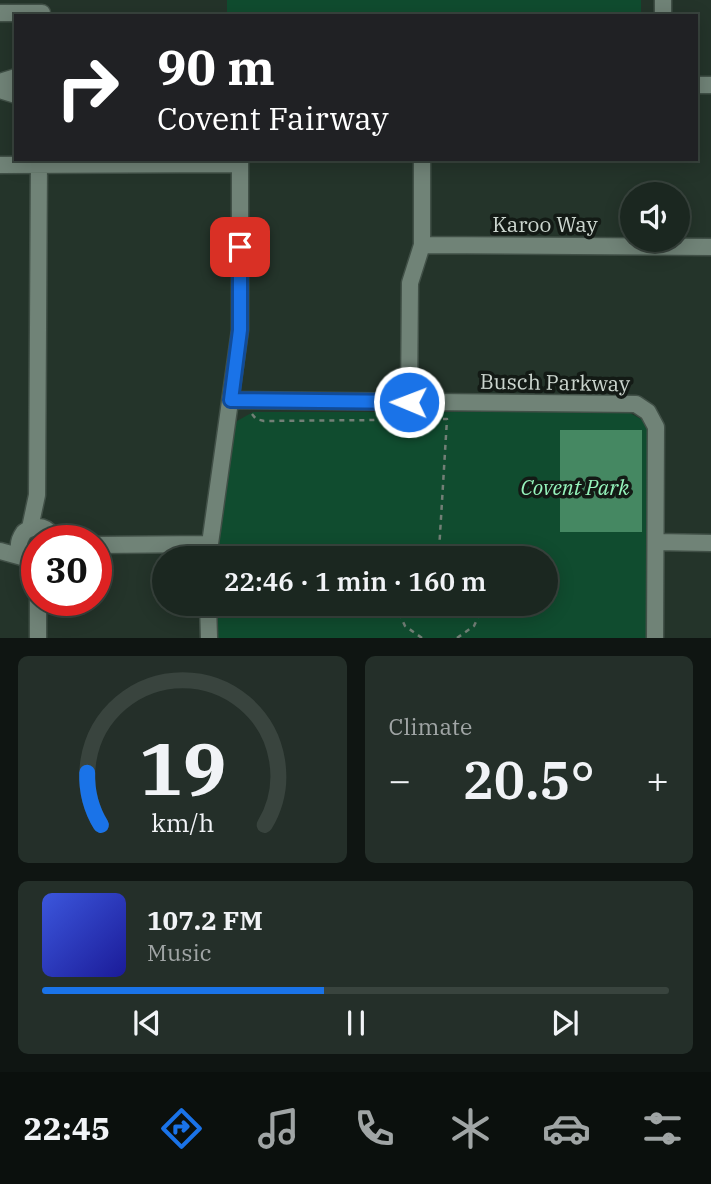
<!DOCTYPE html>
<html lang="en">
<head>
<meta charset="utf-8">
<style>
	:root { --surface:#1b2720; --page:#242f29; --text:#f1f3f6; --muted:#a0a5a5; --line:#39443e; --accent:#1a73e8 }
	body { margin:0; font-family:"IBM Plex Serif",serif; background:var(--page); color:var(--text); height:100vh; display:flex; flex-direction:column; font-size:26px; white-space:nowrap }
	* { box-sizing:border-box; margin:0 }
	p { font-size:23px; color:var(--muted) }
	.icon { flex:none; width:38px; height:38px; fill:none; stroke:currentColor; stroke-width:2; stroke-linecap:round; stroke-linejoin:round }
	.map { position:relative; height:638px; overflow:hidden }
	.details { display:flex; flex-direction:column; gap:18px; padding:18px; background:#0f1512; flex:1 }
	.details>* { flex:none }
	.guide { position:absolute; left:14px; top:14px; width:684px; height:147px; border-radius:0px; box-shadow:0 4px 18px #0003,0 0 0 2px var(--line); background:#202124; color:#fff; overflow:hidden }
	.fabs { position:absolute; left:620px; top:182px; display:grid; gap:14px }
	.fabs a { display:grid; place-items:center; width:70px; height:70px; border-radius:50%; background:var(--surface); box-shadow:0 4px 18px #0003,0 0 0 2px var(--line); font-size:35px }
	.speed { position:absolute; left:21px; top:525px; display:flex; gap:14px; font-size:35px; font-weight:700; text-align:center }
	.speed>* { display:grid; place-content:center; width:91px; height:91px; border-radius:50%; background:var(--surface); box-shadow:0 4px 18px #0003,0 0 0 2px var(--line); line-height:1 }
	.speed .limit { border:10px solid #d22; background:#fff; color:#111 }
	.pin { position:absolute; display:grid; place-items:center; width:60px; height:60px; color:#fff; margin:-30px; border-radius:14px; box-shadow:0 4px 10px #0006 }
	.me { position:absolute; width:77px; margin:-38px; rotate:271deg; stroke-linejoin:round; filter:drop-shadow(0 0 5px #0008) }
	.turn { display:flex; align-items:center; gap:24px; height:147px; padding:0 28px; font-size:32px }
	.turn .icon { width:91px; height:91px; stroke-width:2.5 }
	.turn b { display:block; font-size:49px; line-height:60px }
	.big { font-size:52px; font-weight:600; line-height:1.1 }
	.details .card { flex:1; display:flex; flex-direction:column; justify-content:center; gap:10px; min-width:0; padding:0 24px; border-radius:10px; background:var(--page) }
	.details .dial { align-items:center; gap:0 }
	.dial svg { height:182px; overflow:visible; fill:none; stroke:var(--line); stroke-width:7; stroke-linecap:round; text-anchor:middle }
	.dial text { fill:var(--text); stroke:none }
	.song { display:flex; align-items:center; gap:21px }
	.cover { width:84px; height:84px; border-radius:10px; background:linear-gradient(135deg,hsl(230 70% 55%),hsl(240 70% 35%)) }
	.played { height:7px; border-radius:4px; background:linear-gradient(90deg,var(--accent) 45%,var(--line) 45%) }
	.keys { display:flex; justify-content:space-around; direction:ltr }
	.heat { display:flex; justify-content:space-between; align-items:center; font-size:38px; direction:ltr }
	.details .tiles { flex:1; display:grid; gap:18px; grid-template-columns:1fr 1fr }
	.card:last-child { grid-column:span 2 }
	.trip { position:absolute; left:152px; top:546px; width:406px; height:70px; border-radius:35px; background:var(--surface); box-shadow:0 4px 18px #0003,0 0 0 2px var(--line); font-weight:600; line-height:70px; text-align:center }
	.dock { display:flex; height:112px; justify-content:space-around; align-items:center; background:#0b100d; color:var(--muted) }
	.dock .icon { width:49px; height:49px }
	.dock .selected { color:var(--accent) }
	.dock b { font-size:32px; color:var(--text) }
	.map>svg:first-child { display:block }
	.green { fill:#104c2f }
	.water { fill:#458862 }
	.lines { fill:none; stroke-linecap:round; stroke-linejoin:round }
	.minor-casing { stroke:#415047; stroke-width:19 }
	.path { stroke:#727f76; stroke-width:2.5; stroke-dasharray:5 5; stroke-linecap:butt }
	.minor { stroke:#708377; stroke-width:16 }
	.route-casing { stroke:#114b97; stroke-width:18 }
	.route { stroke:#1a73e8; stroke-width:12 }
	.labels { text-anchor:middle; stroke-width:7; stroke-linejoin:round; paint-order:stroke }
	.street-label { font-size:21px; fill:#cbd5ce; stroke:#131a15 }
	.park-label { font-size:21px; font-style:italic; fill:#96f5bd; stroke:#131a15 }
</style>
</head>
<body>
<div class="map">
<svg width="711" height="638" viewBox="0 0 711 638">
	<rect width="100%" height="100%" fill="#24342a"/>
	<path class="green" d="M227,0H641V16H227Z
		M253,412H628L641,419L650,431V638H214L215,604H546V558H215L232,430L237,421Z"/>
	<path class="water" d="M560,430H642V532H560Z"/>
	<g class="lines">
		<defs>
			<path id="minor" d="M663,0V16
				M0,13H42
				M0,82L16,77
				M696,85H711
				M0,90L16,95
				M0,165L240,164
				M422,245L711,247
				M231,400L636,404L648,412L656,427L655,638
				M409,402L410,283L422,245V159
				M30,528L37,495L39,159
				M656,542L711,543
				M96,545L208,544
				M0,551L22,557
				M208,558L240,330V159
				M32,564L37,594
				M37,564C19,561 14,546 24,532C37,523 49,526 55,541
				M208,604L209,638
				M38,638V600"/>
		</defs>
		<use href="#minor" class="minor-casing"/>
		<path class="path" d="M252,414L256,419L264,421L382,420
			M383,420L447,419L439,551
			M415,558L439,551L464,558
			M388,604V608
			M395,604L405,626L422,638
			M397,614L425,615
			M457,638L474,626L484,604"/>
		<use href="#minor" class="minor"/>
	</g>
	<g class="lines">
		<defs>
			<path id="route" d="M240,247V330L231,400L409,402"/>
		</defs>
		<use href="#route" class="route-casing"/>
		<use href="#route" class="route"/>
	</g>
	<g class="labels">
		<g class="street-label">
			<text x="545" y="232">Karoo Way</text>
			<text transform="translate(555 383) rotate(1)" y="7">Busch Parkway</text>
		</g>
		<g class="park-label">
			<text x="575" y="495">Covent Park</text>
		</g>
	</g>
</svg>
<div class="fabs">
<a><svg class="icon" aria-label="sound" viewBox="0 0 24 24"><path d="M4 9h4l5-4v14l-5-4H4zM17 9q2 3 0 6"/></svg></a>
</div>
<div class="speed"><div class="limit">30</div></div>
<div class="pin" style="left:240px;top:247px;background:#d93025"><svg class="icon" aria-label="arrive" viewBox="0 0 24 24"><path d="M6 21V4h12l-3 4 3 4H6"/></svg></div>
<svg class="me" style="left:409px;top:402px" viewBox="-20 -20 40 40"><circle r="17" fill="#1a73e8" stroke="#fff" stroke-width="3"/><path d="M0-11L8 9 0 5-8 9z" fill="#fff"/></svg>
<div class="trip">22:46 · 1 min · 160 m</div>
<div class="guide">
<div class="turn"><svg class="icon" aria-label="right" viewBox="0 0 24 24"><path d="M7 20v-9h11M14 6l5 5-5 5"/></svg><div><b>90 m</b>Covent Fairway</div></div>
</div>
</div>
<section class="details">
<div class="tiles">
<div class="card dial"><svg viewBox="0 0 100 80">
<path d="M14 69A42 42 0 1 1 86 69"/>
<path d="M14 69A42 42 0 0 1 8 46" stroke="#1a73e8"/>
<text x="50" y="56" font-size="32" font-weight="700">19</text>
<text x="50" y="72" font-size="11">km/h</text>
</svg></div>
<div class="card"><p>Climate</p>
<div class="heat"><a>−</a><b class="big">20.5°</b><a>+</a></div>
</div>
<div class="card">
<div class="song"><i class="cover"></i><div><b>107.2 FM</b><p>Music</p></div></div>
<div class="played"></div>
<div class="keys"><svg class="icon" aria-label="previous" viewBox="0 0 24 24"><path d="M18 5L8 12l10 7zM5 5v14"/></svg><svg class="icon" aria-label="pause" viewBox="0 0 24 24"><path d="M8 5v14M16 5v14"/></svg><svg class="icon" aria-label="next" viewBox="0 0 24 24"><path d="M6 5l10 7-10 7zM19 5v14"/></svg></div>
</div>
</div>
</section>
<nav class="dock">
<b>22:45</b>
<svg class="icon selected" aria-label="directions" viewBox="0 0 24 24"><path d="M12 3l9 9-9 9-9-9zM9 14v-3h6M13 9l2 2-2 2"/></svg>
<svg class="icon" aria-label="music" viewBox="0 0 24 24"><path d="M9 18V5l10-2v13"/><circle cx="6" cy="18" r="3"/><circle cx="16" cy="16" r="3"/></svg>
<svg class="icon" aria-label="phone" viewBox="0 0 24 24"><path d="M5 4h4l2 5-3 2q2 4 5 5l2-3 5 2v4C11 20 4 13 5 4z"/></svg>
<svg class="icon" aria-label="climate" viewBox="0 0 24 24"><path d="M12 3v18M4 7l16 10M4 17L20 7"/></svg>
<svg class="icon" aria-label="car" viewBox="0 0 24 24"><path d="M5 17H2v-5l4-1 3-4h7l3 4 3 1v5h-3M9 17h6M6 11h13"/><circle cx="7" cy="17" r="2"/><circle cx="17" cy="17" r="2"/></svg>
<svg class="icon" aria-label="filters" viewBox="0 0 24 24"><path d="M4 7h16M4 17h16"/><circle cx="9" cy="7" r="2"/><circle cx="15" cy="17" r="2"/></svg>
</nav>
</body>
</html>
